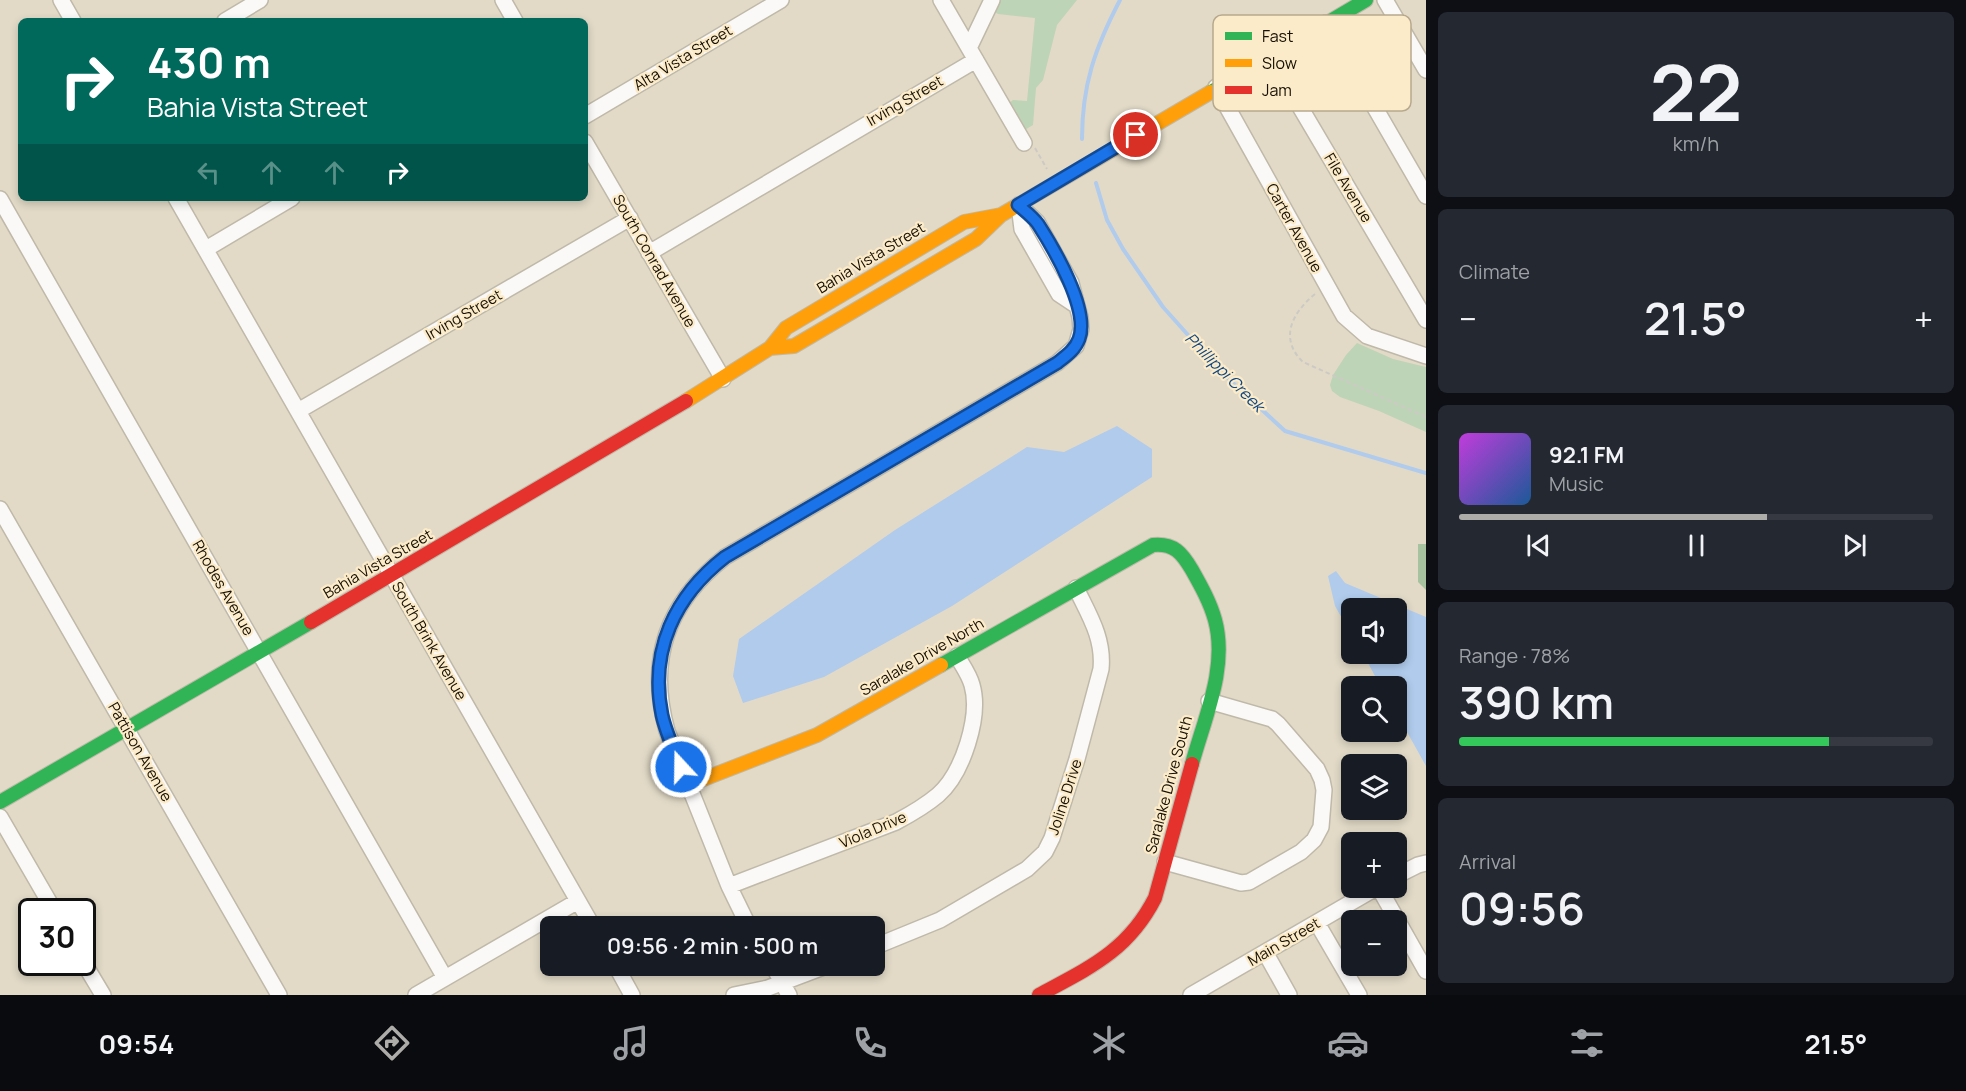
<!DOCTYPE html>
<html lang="en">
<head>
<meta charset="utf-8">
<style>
	:root { --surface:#171b24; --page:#242831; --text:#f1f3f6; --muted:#9ea1a6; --line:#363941; --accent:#aeaca8 }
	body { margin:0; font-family:Manrope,sans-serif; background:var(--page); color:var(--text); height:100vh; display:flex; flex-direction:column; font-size:22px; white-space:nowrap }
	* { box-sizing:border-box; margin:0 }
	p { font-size:20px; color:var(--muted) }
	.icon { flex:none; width:33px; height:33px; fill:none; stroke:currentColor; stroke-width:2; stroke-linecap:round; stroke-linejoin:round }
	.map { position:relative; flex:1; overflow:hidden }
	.panel { display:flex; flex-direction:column; gap:12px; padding:12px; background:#0d0f14; width:540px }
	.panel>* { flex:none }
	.hud { position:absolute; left:18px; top:18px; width:570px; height:183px; border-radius:9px; box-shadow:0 3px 9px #0003; background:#00695c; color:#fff; overflow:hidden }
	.tools { position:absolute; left:1341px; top:598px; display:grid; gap:12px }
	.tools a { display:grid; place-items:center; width:66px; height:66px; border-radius:9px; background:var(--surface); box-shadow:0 3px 9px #0003; font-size:30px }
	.speed { position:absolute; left:18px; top:898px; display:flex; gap:12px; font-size:30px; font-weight:700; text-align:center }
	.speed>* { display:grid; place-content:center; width:78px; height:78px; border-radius:50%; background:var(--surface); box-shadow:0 3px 9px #0003; line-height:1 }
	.speed .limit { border:3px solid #111; border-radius:9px; background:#fff; color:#111 }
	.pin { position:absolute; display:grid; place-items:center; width:51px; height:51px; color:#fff; margin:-26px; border:3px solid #fff; border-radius:50%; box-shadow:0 2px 6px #0007 }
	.me { position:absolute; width:66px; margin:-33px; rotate:339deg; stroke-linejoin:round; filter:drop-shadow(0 0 4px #0008) }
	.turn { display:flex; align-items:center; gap:21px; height:126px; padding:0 30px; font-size:27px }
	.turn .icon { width:78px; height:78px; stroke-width:2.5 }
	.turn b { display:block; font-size:42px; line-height:51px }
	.lanes { display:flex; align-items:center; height:57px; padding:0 30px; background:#0003; justify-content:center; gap:30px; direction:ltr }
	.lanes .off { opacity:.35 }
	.big { font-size:45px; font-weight:600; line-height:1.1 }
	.panel .widget { flex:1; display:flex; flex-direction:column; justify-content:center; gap:9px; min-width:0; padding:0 21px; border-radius:9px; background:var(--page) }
	.panel .dial { align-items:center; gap:0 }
	.dial b { font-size:78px; line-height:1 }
	.song { display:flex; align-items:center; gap:18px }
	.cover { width:72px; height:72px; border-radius:9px; background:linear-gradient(135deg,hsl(290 70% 55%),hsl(210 70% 35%)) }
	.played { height:6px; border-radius:3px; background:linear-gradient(90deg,var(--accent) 65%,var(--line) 65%) }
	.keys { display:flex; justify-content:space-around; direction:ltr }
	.heat { display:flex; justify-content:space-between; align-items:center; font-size:33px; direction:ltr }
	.charge { height:9px; border-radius:4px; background:linear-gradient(90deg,#34c759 78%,var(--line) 0) }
	.trip { position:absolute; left:540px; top:916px; width:345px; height:60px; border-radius:9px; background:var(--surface); box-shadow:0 3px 9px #0003; font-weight:600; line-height:60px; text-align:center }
	.dock { display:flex; height:96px; justify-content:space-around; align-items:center; background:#090b0e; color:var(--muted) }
	.dock .icon { width:42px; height:42px }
	.dock .selected { color:var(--accent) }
	.dock b { font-size:27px; color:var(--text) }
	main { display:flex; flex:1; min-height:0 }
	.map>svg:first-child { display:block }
	.green { fill:#bed4b6 }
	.forest { fill:#a7c29f }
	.water { fill:#b0cbec }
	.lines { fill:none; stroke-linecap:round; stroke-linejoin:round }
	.stream { stroke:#b0cbec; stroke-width:4 }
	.street-casing { stroke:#bfb9a9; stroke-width:18 }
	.fast-casing { stroke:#bfb9a9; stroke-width:16 }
	.slow-casing { stroke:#bfb9a9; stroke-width:16 }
	.jam-casing { stroke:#bfb9a9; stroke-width:16 }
	.path { stroke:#cccac4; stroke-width:2; stroke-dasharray:4.5 3; stroke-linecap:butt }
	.street { stroke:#fbf9f7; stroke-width:15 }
	.fast { stroke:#30b455; stroke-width:14 }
	.slow { stroke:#ff9f0a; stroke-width:14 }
	.jam { stroke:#e5322d; stroke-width:14 }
	.route-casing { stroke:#114b97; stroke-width:15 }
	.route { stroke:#1a73e8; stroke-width:10 }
	.labels { text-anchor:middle; stroke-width:4.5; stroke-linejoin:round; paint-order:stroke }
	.street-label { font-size:15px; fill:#150f04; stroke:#fcebc8 }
	.water-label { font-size:16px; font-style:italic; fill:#0f4786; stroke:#fcebc8 }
	.key { fill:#fcebc8; stroke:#b7a98d; stroke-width:1.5 }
	.key-label { font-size:16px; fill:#150f04 }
</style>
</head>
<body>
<main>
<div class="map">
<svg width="1426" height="995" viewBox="0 0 1426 995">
	<rect width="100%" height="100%" fill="#e2dac7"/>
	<path class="green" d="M998,0H1077L1057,25L1043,80L1036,88L1033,125L1023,131L1008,104L1013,100L1027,101L1035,18L998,14L993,11Z
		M1357,343L1393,359L1426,367V432L1379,411L1340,397L1332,391L1330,385L1333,375L1346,355Z"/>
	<path class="forest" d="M1418,544H1426V590L1418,582Z"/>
	<path class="water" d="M1117,426L1152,449V477L952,606L824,677L743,703L733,676L739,639L895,530L1027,447L1064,452Z
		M1336,571L1345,583L1426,617V766L1397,714L1396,687H1381L1363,654H1396V609H1352L1351,634L1335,606L1328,576Z"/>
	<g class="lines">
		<path class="stream" d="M1082,139C1082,85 1095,48 1120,0
			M1096,183L1107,220L1123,249L1163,307L1222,373L1285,431L1426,473"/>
		<defs>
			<path id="street" d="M61,0L73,21
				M503,0L515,21
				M941,0L1024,143
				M1385,0L1426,70
				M225,21L260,0
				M1326,23L1426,196
				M969,48L992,0
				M1270,56L1426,320
				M1216,87L1344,316L1367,336L1426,356
				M585,116L781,0
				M585,142L723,379
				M176,198L593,927
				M0,199L445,978
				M1019,205L1022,229L1059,294L1077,306
				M206,249L292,198
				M649,253L976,60
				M298,411L630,218
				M0,509L279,995
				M0,817L55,912
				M1165,862L1241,883L1249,882L1301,852L1314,840L1321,827L1324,790L1322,780L1317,769L1278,724L1272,719L1209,701
				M1396,876L1418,865L1426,863
				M729,886L896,822C911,814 925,806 938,795C963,773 981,716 972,685C969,674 962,665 957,656
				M1379,888L1426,971
				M1317,923L1359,995
				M749,927L729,886L667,731C647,659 667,603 725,557L1057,363L1076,346L1081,329L1080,317L1071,283L1037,222L1019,205
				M874,947L940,920L1027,869L1045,852L1052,838L1077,759L1101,669C1104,638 1089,615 1076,588
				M1265,952L1289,995
				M82,960L103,995
				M616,966L632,995
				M773,966L789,995
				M416,995L578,901
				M734,995L768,988L826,966
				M1191,995L1376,888"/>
			<path id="fast" d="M1211,92L1366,0
				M941,665L1153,545C1174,543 1182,553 1192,570C1201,586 1210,602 1215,620C1228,668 1204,719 1192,764
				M0,802L311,622"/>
			<path id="slow" d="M770,348L794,346L976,239L1001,215L1211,92
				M686,401L770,348L786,328L964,222L1001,215
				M688,785L817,735L941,665"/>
			<path id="jam" d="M311,622L686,401
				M1039,995C1089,968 1128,951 1155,898L1192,764"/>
		</defs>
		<use href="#street" class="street-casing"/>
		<use href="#fast" class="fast-casing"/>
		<use href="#slow" class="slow-casing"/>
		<use href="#jam" class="jam-casing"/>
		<path class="path" d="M1035,148L1047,169
			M1315,294C1293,312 1278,338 1303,362L1426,417"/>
		<use href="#street" class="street"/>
		<use href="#fast" class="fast"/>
		<use href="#slow" class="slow"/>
		<use href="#jam" class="jam"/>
	</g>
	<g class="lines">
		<defs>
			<path id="route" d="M681,767C674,750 666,733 662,715C649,650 675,596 725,557L1057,363C1066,356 1075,350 1079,339C1090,310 1054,249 1038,224C1033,217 1025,211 1018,205L1136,135"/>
		</defs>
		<use href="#route" class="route-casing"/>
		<use href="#route" class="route"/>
	</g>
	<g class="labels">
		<g class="street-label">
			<text transform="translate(683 58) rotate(-31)" y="5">Alta Vista Street</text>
			<text transform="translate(905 101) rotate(-30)" y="5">Irving Street</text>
			<text transform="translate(1348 188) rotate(59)" y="5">File Avenue</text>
			<text transform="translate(1294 228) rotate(61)" y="5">Carter Avenue</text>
			<text transform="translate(871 258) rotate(-31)" y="5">Bahia Vista Street</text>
			<text transform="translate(654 261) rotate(60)" y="5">South Conrad Avenue</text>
			<text transform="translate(464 315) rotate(-30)" y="5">Irving Street</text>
			<text transform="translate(378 564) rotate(-30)" y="5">Bahia Vista Street</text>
			<text transform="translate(223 588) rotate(60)" y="5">Rhodes Avenue</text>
			<text transform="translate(429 641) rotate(60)" y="5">South Brink Avenue</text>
			<text transform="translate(922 657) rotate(-30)" y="5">Saralake Drive North</text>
			<text transform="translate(140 752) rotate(60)" y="5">Pattison Avenue</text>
			<text transform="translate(1169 785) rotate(-75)" y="5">Saralake Drive South</text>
			<text transform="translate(1065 797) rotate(-72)" y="5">Joline Drive</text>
			<text transform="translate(873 830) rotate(-23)" y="5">Viola Drive</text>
			<text transform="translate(1284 942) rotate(-30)" y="5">Main Street</text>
		</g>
		<g class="water-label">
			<text transform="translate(1225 372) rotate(45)" y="6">Phillippi Creek</text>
		</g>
	</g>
	<rect x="1213" y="15" width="198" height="96" rx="9" class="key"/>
	<rect x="1225" y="32" width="27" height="8" fill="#30b455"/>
	<rect x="1225" y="59" width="27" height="8" fill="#ff9f0a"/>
	<rect x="1225" y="86" width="27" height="8" fill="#e5322d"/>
	<g class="key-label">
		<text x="1262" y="42">Fast</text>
		<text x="1262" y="69">Slow</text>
		<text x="1262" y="96">Jam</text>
	</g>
</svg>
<div class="tools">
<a><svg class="icon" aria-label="sound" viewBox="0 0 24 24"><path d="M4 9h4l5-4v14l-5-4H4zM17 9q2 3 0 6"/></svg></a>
<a><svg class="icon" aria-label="search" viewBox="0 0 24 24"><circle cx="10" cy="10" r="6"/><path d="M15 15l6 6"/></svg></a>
<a><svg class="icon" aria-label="layers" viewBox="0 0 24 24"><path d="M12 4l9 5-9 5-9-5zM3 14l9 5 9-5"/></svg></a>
<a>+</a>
<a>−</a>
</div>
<div class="speed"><div class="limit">30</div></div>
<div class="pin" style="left:1136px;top:135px;background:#d93025"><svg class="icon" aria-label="arrive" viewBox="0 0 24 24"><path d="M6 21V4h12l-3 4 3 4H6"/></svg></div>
<svg class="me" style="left:681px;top:767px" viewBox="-20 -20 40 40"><circle r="17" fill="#1a73e8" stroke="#fff" stroke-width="3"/><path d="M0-11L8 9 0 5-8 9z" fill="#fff"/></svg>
<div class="trip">09:56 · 2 min · 500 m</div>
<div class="hud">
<div class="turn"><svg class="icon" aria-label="right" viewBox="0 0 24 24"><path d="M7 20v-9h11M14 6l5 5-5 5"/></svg><div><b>430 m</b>Bahia Vista Street</div></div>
<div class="lanes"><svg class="icon off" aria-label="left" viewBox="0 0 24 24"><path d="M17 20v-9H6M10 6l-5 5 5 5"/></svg><svg class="icon off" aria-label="ahead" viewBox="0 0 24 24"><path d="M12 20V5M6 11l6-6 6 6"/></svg><svg class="icon off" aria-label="ahead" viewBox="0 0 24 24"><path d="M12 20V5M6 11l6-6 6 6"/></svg><svg class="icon" aria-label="right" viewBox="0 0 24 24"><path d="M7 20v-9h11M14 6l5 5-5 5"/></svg></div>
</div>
</div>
<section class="panel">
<div class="widget dial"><b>22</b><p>km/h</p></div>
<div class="widget"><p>Climate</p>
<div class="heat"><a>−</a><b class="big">21.5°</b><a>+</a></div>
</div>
<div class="widget">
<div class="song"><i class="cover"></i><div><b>92.1 FM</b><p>Music</p></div></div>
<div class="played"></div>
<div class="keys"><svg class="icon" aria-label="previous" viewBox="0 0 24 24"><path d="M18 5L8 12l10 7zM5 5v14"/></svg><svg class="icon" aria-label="pause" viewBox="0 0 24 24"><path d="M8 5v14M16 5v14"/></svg><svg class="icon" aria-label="next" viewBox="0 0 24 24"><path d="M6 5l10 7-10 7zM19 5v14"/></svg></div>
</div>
<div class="widget"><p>Range · 78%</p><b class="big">390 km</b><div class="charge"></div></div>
<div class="widget"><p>Arrival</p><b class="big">09:56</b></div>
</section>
</main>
<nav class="dock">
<b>09:54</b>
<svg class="icon selected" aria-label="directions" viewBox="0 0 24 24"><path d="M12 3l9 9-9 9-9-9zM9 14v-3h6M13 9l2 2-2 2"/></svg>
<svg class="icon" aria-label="music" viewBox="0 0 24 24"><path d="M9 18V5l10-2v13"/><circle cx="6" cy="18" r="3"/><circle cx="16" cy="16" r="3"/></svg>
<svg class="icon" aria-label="phone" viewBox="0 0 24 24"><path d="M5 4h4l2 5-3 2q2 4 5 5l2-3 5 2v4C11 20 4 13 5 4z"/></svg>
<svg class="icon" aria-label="climate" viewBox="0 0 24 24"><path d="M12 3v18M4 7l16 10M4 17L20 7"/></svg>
<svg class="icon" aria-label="car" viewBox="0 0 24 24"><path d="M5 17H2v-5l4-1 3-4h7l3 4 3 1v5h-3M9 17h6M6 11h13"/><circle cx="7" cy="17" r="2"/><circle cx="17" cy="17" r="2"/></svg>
<svg class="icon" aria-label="filters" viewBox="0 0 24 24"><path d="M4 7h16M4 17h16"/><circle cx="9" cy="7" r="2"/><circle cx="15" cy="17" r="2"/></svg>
<b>21.5°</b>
</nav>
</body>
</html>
